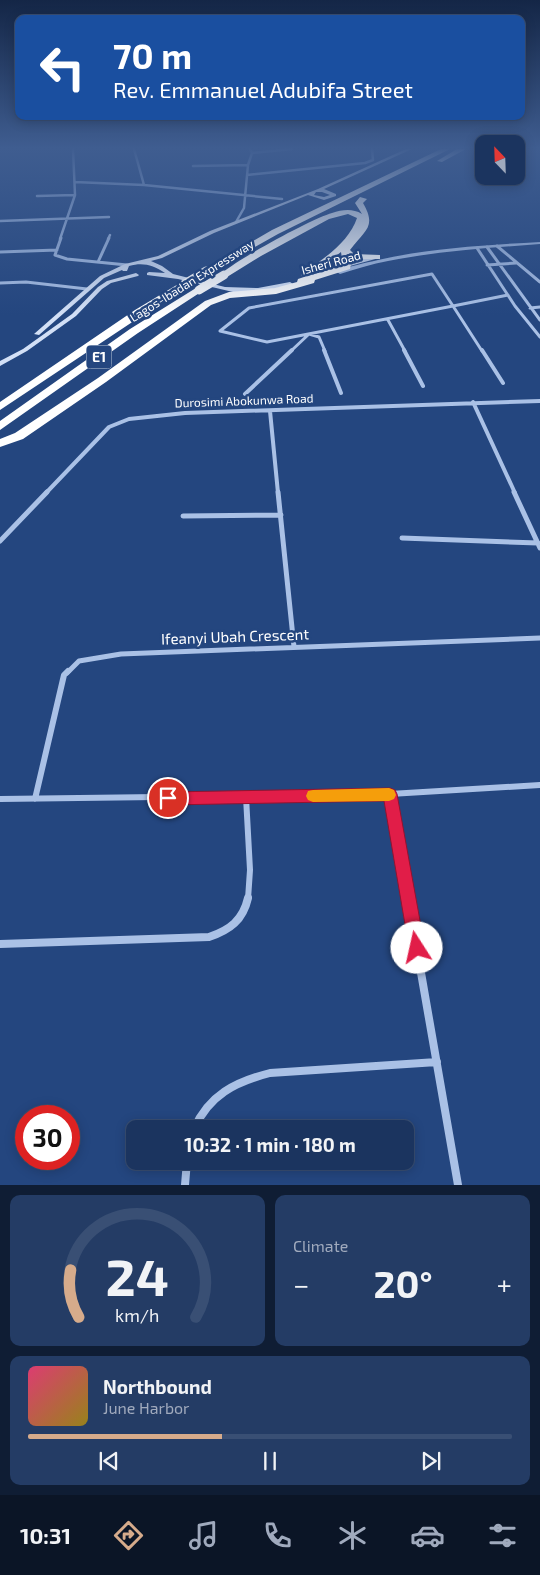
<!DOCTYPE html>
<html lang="en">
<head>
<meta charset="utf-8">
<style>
	:root { --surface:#1b345f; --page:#243c65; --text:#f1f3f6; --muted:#a0aabd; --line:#394f74; --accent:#d6ab8b }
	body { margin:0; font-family:"Exo 2",sans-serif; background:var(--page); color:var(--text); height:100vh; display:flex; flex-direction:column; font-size:19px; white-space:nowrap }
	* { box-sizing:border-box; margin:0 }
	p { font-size:16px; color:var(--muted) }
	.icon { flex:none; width:28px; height:28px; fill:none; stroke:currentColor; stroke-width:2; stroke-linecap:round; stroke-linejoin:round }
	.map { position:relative; height:1185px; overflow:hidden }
	.side { display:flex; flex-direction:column; gap:10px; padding:10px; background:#0f1d34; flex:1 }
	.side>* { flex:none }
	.hud { position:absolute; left:15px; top:15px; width:510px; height:105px; border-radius:10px; box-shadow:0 2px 12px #0003,0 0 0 1px var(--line); background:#1a4fa0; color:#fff; overflow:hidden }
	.needle { width:32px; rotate:337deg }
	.tools { position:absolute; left:475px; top:135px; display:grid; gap:10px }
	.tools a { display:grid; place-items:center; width:50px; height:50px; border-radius:10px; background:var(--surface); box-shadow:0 2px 12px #0003,0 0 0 1px var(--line); font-size:25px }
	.speed { position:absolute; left:15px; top:1105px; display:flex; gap:10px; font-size:25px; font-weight:700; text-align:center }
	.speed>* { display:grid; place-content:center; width:65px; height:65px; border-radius:50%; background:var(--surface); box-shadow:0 2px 12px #0003,0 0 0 1px var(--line); line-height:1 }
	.speed .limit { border:8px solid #d22; background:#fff; color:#111 }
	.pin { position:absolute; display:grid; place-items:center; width:42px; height:42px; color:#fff; margin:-21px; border:2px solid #fff; border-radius:50%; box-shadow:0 1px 5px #0007 }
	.me { position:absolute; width:55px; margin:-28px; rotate:350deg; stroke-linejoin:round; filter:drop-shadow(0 0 4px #0008) }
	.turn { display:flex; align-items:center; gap:18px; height:105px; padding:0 15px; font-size:22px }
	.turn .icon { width:65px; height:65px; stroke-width:2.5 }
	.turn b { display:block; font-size:35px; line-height:42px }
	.big { font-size:38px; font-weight:700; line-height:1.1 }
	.side .tile { flex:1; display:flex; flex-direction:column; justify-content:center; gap:8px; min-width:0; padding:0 18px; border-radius:10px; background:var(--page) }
	.side .dial { align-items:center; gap:0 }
	.dial svg { height:130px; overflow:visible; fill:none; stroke:var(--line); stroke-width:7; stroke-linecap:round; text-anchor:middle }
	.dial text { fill:var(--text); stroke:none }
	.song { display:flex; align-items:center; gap:15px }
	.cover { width:60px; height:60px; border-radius:8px; background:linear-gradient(135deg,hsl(340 70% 55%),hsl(50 70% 35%)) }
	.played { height:5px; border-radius:2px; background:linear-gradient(90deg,var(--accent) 40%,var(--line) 40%) }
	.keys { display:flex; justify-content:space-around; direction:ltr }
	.heat { display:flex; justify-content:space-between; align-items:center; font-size:28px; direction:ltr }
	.side .tiles { flex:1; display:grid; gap:10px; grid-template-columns:1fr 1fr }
	.tile:last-child { grid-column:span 2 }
	.trip { position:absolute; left:126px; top:1120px; width:288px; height:50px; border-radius:10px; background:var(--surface); box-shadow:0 2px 12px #0003,0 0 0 1px var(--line); font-weight:700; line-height:50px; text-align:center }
	.tab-bar { display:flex; height:80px; justify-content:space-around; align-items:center; background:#0b1526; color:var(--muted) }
	.tab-bar .icon { width:35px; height:35px }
	.tab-bar .selected { color:var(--accent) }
	.tab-bar b { font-size:22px; color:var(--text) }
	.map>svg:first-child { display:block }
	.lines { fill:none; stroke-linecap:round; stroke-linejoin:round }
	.minor-far5 { stroke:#aac1e6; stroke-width:2.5 }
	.minor-far4 { stroke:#aac1e6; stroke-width:3 }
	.minor-far3 { stroke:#aac1e6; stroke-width:4 }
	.minor-far2 { stroke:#aac1e6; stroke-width:5 }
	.minor-far1 { stroke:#aac1e6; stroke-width:6 }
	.minor { stroke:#aac1e6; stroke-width:8 }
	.tertiary { fill:#aac1e6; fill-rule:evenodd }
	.secondary { fill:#d3e0f6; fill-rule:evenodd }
	.motorway { fill:#fff; fill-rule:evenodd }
	.motorway-bridge { stroke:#fff; stroke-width:9 }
	.route { fill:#e11d48; stroke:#92132f }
	.slow { fill:#f59e0b }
	.labels { text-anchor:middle; stroke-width:5; stroke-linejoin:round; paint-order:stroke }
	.far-street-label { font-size:12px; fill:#fff; stroke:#24467f }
	.shield { fill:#24467f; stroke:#bdc8d9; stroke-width:1 }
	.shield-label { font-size:14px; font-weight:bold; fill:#fff }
	.street-label { font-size:15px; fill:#fff; stroke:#24467f }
</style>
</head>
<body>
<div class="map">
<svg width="540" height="1185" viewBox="0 0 540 1185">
	<rect width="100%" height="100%" fill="#24467f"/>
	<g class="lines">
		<path class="minor-far5" d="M134,149L144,185
			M252,153L292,149
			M193,166L248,165
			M247,175L365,163L373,160L372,149
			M75,182L144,185L282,199
			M37,196L75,195
			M0,221L109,217
			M236,222L244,208L248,165L252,153L250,149
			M60,239L75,195L73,149
			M108,239L110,235"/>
		<path class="minor-far4" d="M61,238L55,255L67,259L127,265
			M497,246L540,282
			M487,247L540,320
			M477,248L515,306L540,337
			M0,252L57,250
			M98,262L109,238
			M487,265L516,263
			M432,274L453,306L267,342L220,331L249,308Z
			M0,283L26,282L87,289
			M453,306L482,351
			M453,306L508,295
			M530,308L540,307
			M388,320L405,351
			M291,351L309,334L319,337L325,351"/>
		<path class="minor-far3" d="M324,350L341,393
			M404,350L423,386
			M482,350L503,383
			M245,394L292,350
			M473,402L515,493
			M270,411L278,493
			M46,493L109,427L129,419L185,413L540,401"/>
		<path class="minor-far2" d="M278,492L294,647
			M514,492L540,548
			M183,516L281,515
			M402,538L538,543
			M0,541L47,492
			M67,673L79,661L121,654L540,638"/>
		<path class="minor-far1" d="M390,794L408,899
			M246,797L250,870L248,899
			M0,799L390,794L540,785
			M35,799L64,675L68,671"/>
		<path class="minor" d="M408,898L458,1185
			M0,944L209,937C230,930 243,920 248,898
			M194,1129C209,1095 235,1082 270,1073L437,1062
			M185,1185L187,1161"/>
		<path class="tertiary" d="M540,242V244C489,248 438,251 388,261C372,264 356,269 340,274L337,272C349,266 365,263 378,260C431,248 486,245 540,242Z"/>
		<path class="secondary" d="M406,149H412L324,189L336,194V196L324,200L308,195L214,233L162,258L151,261L162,266L173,274L225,287L258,288L290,282L293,284L292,285L258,292H233L178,279L147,275V273L149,272L165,273C153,265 143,262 129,266L127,271H123L122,270L104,278L39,335L34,334L100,276L125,264L158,256L210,231L318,189ZM316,192H322L330,195L324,197L314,195Z
			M377,255L379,256V258L339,269L336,267Z
			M136,273L139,275L138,276L111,283L102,289L76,316L27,351L0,366V361L23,349L72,314L98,287L107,281Z"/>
		<path class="motorway" d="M441,149H450L278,234L209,273L202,271L272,230Z
			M457,149H466L442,162L437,161Z
			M360,197L367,199L363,203C377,227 365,230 350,250L354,254L380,255V259H352L350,269L315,280L314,283L276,294L230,298L211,305L106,382L23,439L0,447V439L15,433L98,378L205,301L229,292L275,288L297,282L298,279L304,277L301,275L302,273C323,260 349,242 357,218L348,214L329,219L261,256L227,277L220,275C232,262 313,218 332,213C342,210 352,208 362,214L355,203ZM341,252L343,265L311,275Z
			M180,283L188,285L0,410V402L135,310Z
			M196,288L204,290L138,333L0,430V421L130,329Z"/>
		<path class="motorway-bridge" d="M183,285L206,271
			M199,290L224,275"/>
	</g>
	<linearGradient id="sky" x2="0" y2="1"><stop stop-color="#142646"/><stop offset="0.47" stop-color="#3f5d90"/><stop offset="1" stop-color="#3f5d90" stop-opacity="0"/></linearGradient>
	<rect width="540" height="315" fill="url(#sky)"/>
	<path class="route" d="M390,788L395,790L397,794L425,948L423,953L417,956L411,953L409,948L384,801L168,805L163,803L161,798L163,794L168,792Z"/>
	<path class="slow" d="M389,788L394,790L396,795L394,799L389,801L313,802L308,800L306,796L308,791L313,790Z"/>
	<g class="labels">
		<g class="far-street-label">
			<text transform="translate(331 263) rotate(-15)" y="4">Isheri Road</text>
			<text transform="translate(192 281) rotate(-32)" y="4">Lagos-Ibadan Expressway</text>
			<text transform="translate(244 401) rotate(-2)" y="4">Durosimi Abokunwa Road</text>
		</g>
		<rect class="shield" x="86.5" y="345.5" width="25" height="23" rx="4"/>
		<g class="shield-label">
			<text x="99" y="362">E1</text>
		</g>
		<g class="street-label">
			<text transform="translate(235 637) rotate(-2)" y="5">Ifeanyi Ubah Crescent</text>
		</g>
	</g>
</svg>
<div class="tools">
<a><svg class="needle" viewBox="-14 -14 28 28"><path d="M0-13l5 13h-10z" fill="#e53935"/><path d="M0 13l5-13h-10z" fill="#a0aabd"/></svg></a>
</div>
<div class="speed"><div class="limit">30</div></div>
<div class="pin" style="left:168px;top:798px;background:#d93025"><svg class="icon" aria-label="arrive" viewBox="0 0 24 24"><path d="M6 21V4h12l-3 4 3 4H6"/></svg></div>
<svg class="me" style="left:417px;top:948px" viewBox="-20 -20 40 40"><circle r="19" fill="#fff"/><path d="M0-13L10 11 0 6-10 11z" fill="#e11d48"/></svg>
<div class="trip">10:32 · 1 min · 180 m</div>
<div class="hud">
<div class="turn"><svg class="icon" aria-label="left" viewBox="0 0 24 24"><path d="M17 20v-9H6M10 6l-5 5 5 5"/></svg><div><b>70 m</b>Rev. Emmanuel Adubifa Street</div></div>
</div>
</div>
<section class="side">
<div class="tiles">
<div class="tile dial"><svg viewBox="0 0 100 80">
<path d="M14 69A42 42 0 1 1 86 69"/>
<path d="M14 69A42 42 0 0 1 9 40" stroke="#d6ab8b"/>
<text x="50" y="56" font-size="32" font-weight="700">24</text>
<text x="50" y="72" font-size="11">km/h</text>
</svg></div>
<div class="tile"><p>Climate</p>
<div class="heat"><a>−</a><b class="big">20°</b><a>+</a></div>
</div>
<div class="tile">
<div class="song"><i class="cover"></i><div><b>Northbound</b><p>June Harbor</p></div></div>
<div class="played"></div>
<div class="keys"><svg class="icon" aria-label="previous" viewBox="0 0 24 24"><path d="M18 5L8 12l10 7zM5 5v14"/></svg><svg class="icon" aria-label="pause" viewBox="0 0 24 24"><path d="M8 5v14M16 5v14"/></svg><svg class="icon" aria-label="next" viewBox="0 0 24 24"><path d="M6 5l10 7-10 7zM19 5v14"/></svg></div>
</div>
</div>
</section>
<nav class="tab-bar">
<b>10:31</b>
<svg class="icon selected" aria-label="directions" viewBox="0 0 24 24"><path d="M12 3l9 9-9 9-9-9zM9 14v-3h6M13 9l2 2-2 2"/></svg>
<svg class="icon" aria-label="music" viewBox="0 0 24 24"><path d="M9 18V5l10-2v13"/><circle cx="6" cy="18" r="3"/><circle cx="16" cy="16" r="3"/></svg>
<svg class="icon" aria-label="phone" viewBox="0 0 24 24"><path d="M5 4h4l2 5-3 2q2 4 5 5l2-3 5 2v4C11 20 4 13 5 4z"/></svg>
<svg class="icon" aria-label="climate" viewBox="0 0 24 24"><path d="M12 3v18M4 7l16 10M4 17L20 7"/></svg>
<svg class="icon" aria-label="car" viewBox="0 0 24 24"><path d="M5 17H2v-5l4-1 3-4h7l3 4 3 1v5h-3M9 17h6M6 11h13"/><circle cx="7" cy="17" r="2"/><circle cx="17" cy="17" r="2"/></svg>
<svg class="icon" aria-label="filters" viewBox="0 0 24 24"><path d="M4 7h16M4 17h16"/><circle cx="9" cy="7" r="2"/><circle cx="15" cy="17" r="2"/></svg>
</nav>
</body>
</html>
